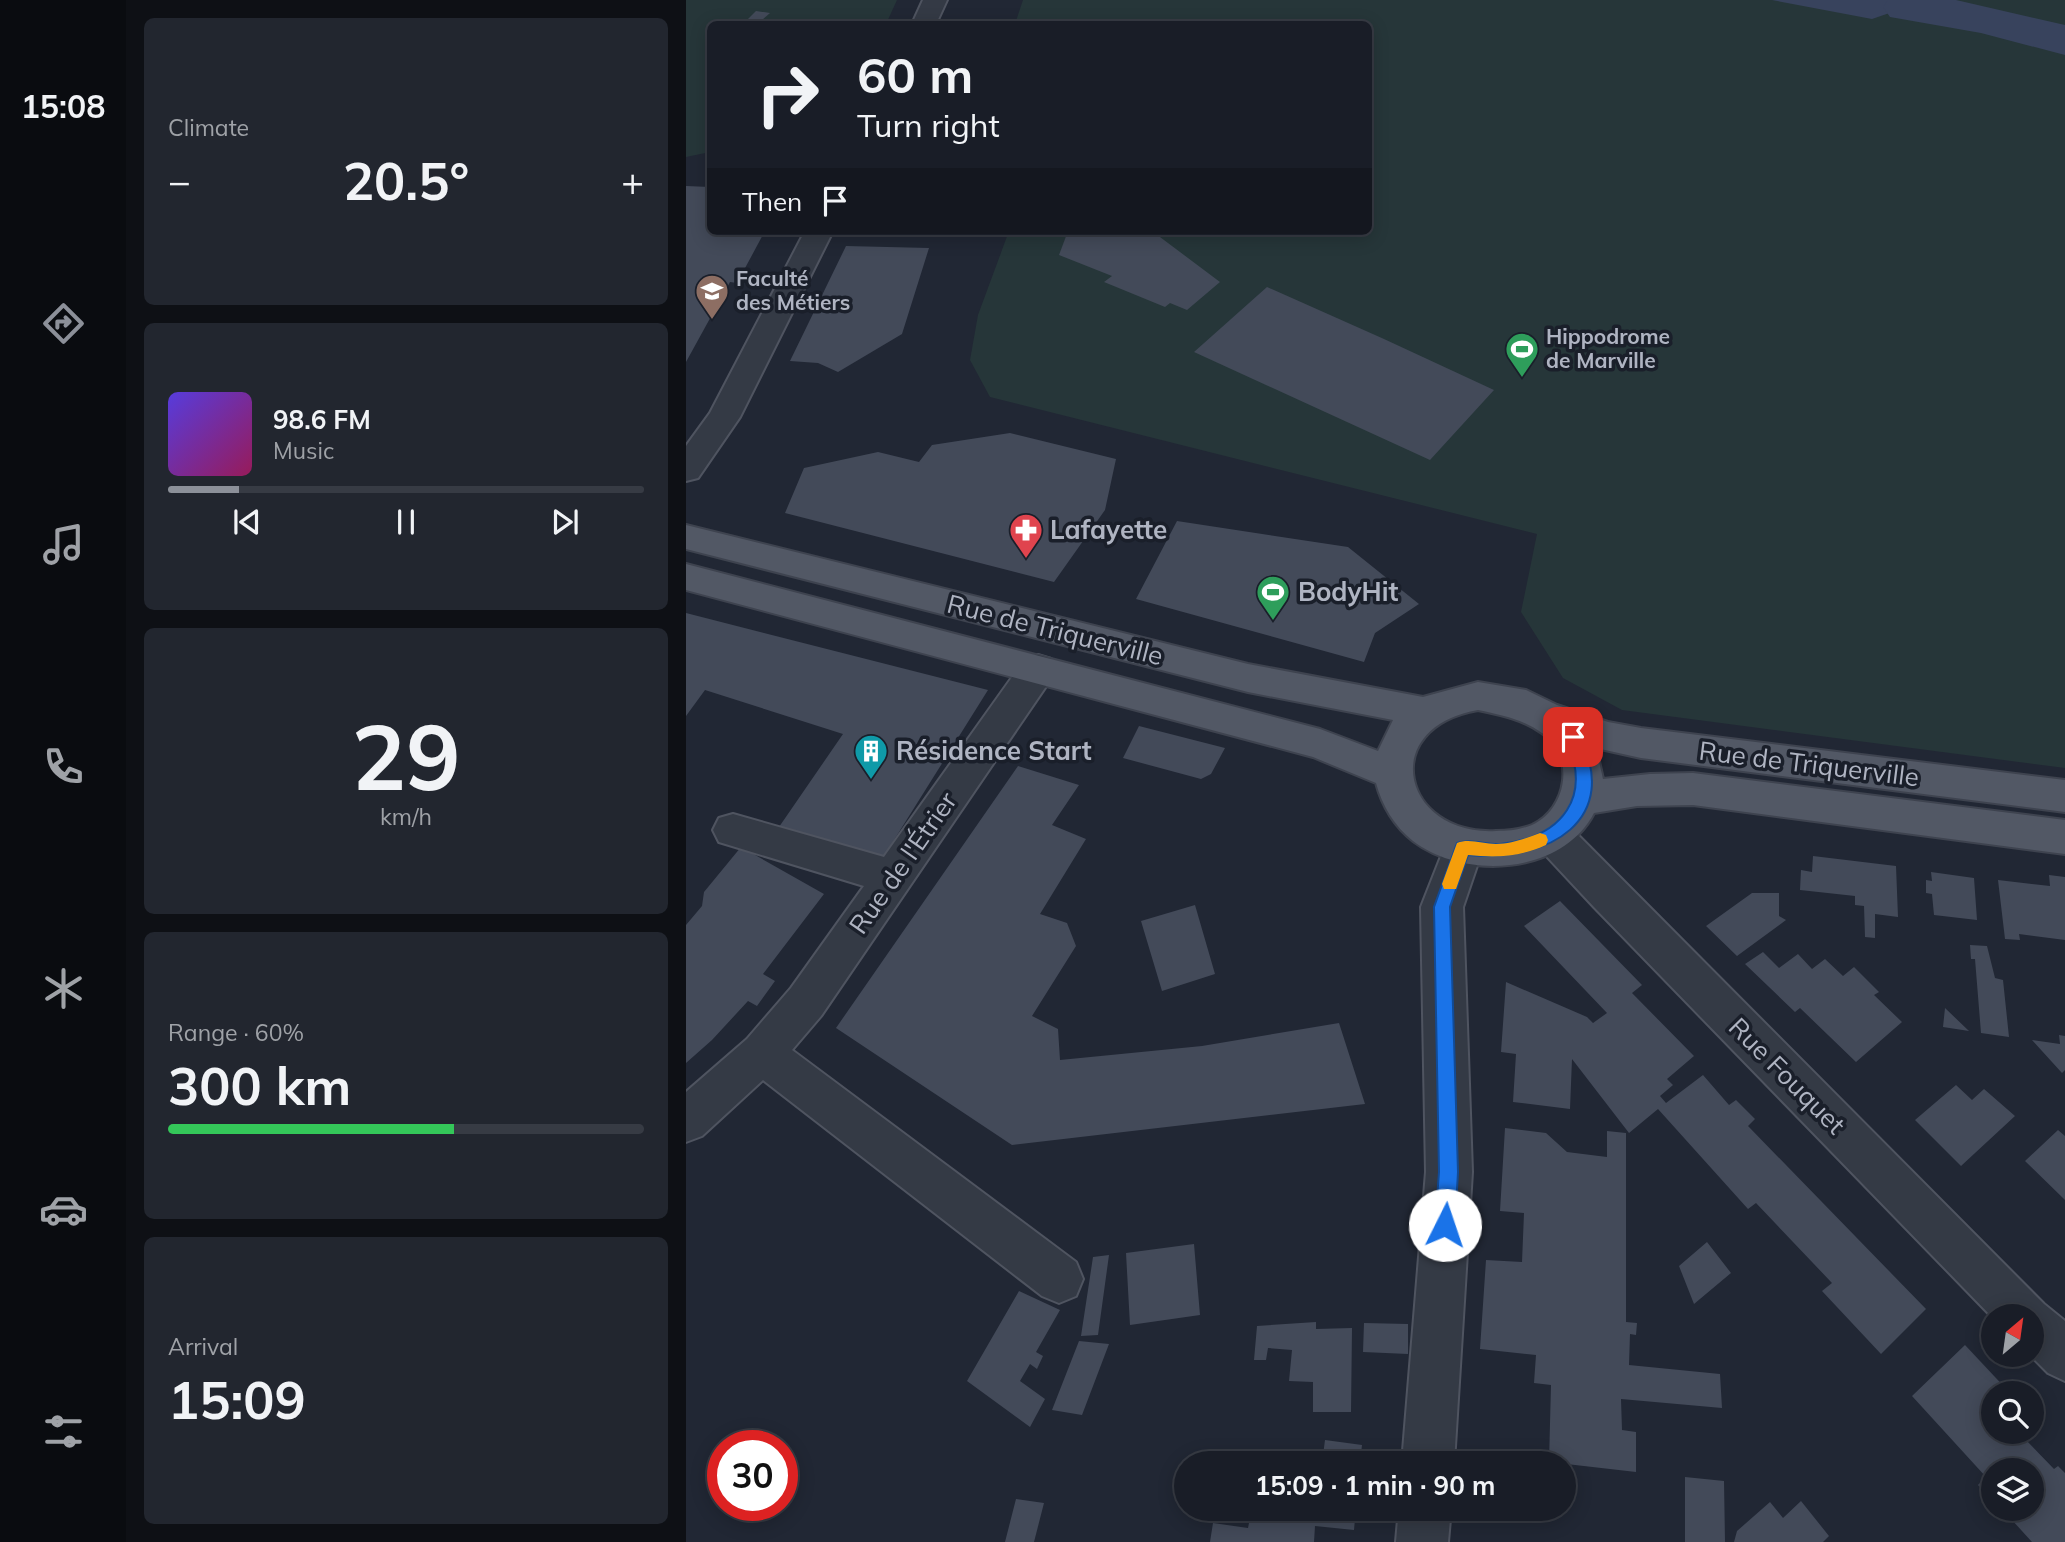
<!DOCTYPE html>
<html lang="en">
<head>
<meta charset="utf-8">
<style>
	:root { --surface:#191d27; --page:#22262f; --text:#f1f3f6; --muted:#9fa2a7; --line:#373b44; --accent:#8c9099 }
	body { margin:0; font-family:Mulish,sans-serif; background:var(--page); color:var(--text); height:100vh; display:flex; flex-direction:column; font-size:26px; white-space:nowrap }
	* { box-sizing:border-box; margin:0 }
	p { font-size:23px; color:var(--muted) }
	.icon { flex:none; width:38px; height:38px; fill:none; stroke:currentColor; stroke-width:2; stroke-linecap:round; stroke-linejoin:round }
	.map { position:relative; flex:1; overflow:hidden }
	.side { display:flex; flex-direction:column; gap:18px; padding:18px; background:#0e1015; width:560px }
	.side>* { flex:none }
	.top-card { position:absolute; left:21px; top:21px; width:665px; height:214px; border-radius:10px; box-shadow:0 4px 18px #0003,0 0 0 2px var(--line); background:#191d27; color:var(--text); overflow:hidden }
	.needle { width:46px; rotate:29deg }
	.controls { position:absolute; left:1295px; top:1304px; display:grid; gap:14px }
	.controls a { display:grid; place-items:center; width:63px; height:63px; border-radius:50%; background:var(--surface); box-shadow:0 4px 18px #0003,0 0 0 2px var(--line); font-size:35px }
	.speed { position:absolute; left:21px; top:1430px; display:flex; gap:14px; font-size:35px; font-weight:700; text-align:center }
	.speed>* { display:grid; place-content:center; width:91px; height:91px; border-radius:50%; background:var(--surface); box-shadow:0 4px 18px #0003,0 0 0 2px var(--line); line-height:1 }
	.speed .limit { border:10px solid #d22; background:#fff; color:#111 }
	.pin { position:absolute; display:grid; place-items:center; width:60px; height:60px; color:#fff; margin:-30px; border-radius:14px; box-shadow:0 4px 10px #0006 }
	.me { position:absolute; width:77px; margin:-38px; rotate:4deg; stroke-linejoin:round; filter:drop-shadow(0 0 5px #0008) }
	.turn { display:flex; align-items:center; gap:24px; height:147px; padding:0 35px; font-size:32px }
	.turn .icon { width:91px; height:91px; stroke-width:2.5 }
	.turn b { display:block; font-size:49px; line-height:60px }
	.then { display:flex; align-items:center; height:66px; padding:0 35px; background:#0003; gap:14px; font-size:26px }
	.big { font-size:52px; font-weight:700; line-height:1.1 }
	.side .widget { flex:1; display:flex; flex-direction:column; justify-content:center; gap:10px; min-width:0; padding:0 24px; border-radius:10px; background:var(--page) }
	.side .dial { align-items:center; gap:0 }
	.dial b { font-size:91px; line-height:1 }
	.song { display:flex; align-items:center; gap:21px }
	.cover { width:84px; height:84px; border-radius:10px; background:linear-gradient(135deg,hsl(250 70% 55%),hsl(330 70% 35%)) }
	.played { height:7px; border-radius:4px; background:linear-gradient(90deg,var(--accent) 15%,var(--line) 15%) }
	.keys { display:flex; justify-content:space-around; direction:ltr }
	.heat { display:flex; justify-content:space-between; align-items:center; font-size:38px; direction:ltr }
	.charge { height:10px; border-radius:5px; background:linear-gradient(90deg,#34c759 60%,var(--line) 0) }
	.trip { position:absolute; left:488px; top:1451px; width:402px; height:70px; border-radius:35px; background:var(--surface); box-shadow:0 4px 18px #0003,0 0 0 2px var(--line); font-weight:700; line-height:70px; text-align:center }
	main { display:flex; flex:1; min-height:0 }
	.menu { display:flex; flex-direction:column; width:126px; justify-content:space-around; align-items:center; background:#0a0c10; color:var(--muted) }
	.menu .icon { width:49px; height:49px }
	.menu .on { color:var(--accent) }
	.menu b { font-size:32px; color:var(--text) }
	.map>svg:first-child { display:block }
	.green { fill:#263639 }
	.water { fill:#38435d }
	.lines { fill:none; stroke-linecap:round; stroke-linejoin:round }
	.river { fill:#38435d; fill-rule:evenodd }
	.building { fill:#434a59 }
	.minor-casing { stroke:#4f5460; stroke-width:4 }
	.major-casing { stroke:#3e434f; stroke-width:4 }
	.minor { fill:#343a45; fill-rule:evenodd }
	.major { fill:#525865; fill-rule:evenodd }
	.route { fill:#1a73e8; stroke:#114b97; stroke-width:2 }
	.slow { fill:#f59e0b }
	.labels { text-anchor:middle; stroke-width:7; stroke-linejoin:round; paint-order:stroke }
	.far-poi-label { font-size:21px; font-weight:bold; fill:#afb4c2; stroke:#1a1f2a; text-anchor:start }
	.poi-label { font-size:26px; font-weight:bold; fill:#afb4c2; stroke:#1a1f2a; text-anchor:start }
	.street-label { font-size:26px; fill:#afb4c2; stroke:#1a1f2a }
</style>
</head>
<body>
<main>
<nav class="menu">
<b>15:08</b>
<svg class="icon on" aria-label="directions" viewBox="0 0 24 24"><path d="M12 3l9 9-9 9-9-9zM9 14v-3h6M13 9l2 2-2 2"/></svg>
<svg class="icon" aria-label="music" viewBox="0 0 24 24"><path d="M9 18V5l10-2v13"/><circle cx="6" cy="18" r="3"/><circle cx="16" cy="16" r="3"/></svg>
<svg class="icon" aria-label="phone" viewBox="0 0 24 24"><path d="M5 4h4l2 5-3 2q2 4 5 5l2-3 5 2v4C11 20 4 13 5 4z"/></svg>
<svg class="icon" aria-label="climate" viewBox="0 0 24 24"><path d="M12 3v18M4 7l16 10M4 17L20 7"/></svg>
<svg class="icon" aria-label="car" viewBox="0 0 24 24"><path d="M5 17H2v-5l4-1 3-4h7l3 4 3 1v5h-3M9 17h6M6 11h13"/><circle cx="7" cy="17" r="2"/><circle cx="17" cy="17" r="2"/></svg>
<svg class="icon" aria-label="filters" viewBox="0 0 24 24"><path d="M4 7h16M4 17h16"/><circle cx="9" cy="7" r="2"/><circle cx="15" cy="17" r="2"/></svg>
</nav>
<section class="side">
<div class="widget"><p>Climate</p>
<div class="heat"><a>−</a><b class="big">20.5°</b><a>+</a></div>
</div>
<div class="widget">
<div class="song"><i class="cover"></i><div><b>98.6 FM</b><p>Music</p></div></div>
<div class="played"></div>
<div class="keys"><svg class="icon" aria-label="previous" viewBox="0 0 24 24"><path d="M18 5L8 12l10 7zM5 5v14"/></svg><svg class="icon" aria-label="pause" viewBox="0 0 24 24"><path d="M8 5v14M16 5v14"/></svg><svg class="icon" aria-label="next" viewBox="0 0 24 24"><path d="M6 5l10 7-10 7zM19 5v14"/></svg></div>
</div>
<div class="widget dial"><b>29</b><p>km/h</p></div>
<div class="widget"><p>Range · 60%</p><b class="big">300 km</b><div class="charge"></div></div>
<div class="widget"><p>Arrival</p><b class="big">15:09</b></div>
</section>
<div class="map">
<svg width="1379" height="1542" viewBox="0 0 1379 1542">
	<rect width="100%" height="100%" fill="#212734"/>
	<path class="green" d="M0,0H211L200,24H24V152L0,157Z
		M337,0H1379V768L936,710L877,678L835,612L851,534L304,397L284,360L292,315L323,231H682V24H329Z"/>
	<path class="water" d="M1086,0H1222L1221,7L1186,19Z"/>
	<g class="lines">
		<path class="river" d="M1202,0H1270L1379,25V55L1295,33L1204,17L1197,7Z"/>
	</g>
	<path class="building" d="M70,11L84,13L75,21L62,19Z
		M0,186L24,187V231H79L51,283L44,282L0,362Z
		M382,231H466L534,282L501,310L484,303L479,307L418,282L426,276L373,255Z
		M160,246L243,248L216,334L152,372L132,363L104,361Z
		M581,287L698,339L808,390L744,460L508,352Z
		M324,433L430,459L419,510L368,582L99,513L118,468L192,452L233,462L246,445Z
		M491,521L662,547L733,604L689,633L678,662L450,599Z
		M0,613L302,690L193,864L93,827L157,734L19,690L0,716Z
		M453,726L539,748L525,774L515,779L437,758Z
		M332,766L393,785L366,825L400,839L354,914L381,923L390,946L346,1016L372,1029L374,1060L516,1046L653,1023L679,1104L326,1145L150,1028Z
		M55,847L138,894L77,974L89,981L71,1006L62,1001L26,1040L0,1063V925L16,906L18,892Z
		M1127,856L1210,866L1212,917L1189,914V938L1179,937L1178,906L1169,905V896L1114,890L1115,870L1126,872Z
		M1245,872L1288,878L1291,920L1248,915L1246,894L1240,893V880L1246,881Z
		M1363,875L1379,877V940L1333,934L1334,940L1319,939L1312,880L1364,886Z
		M1066,893H1093V916L1100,920L1051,956L1020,926Z
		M874,901L956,985L946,993L1008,1056L981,1079L987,1085L974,1096L980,1103L1017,1075L1043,1105L1050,1100L1069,1119L1062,1126L1240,1309L1195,1354L1136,1291L1146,1283L1070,1203L1062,1209L972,1109L943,1133L886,1059L884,1109L827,1102L830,1054L815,1052L820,982L901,1017L907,1023L921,1013L838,926Z
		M509,905L529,974L476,991L455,921Z
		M1284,945L1301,946L1309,978L1317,980L1323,1037L1295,1033L1289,959H1285Z
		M1077,952L1093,968L1112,954L1126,969L1139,959L1157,976L1168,967L1193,992L1188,995L1216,1022L1170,1062L1114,1008L1109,1012L1059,964Z
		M1259,1008L1283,1031L1257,1027Z
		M1373,1035L1379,1036V1070L1376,1073L1346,1040L1374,1044Z
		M1270,1085L1286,1100L1298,1089L1329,1116L1275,1166L1229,1120Z
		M819,1128L860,1133L881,1152L921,1157V1131L940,1133V1322L951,1323L950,1335L944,1334L943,1365L1034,1374L1036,1408L935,1399L936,1430L950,1432V1472L863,1462L865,1385L848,1383L850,1355L794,1349L800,1260L836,1262L838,1213L814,1211Z
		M1372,1130L1379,1136V1200L1339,1161Z
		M1021,1242L1045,1273L1008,1304L993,1266Z
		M508,1244L514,1315L444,1325L440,1253Z
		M423,1255L412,1335L395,1336L407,1257Z
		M333,1291L374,1310L350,1352L357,1356L351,1369L344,1364L334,1381L359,1399L344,1427L281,1381Z
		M630,1322V1329L666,1328L665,1412H627V1382L603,1381L606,1350L582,1348L580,1360H568L571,1326Z
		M678,1323L722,1324V1354L677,1352Z
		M393,1341L423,1344L396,1415L366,1410Z
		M1279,1345L1324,1393H1307V1432H1346V1416L1354,1425L1339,1439L1368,1469L1372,1466L1379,1473V1542H1346L1315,1508H1346V1470H1307V1501L1292,1485L1300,1477L1226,1396Z
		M639,1440L676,1445L674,1463H636Z
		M999,1477L1038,1481L1039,1542H999Z
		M330,1499L358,1503L348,1542H319Z
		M1115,1501L1143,1536L1137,1542H1048L1051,1531L1084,1502L1097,1518Z
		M566,1508H670L668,1530L629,1526L628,1542H524L527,1523L562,1528Z"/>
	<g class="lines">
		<defs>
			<path id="minor" d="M237,0H261L250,24H226Z
				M119,231H147L54,417L12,478L0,481V446L24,413Z
				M352,655L365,659L370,669L365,679L135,1016L106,1050L390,1262L397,1279L390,1296L373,1303L356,1296L77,1080L16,1136L0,1142V1092L61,1039L105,988L178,886L33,842L27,830L33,818L47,814L198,857L339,659Z
				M866,818L880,823L1358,1304L1379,1321V1381L1362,1373L1343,1354H1346V1316H1307V1318L908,907L852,847L846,835L852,823Z
				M777,831L791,836L797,848L777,907L786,1172L768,1463H716L740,1172L735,907L763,836Z
				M713,1508H765L762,1542H710Z"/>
			<path id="major" d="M0,525L562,664L737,697L792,682L840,690L871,705L922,722L955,728L1379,780V812L955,758L910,748L917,779L964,774L1007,773L1379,820V854L1007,805L951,806L908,813C876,875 778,880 727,841C708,826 696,805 690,783L627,757L0,590V564L634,729L692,751L707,720L562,692L0,549ZM792,710C816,715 836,719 856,733C890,756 881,809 846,825C833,830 823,831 810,831C717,836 690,728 792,710Z"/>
		</defs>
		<use href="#minor" class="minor-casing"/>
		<use href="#major" class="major-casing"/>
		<use href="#minor" class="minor"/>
		<use href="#major" class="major"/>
	</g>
	<path class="route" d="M887,731L892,733C938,820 862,863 782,855L764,907L772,1172L769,1225L766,1232L759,1235L752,1232L749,1225L753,1172L748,907L771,843C785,838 800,845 814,844C878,837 907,796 879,737Z"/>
	<path class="slow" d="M854,833L860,835L862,840L860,845C834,857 810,858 782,855L770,889H758L756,884L771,843C783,838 797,844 810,844C826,844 840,838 854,833Z"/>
	<defs>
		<symbol id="university-pin" viewBox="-11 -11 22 30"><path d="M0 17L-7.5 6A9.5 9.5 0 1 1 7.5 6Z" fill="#8d6e63" stroke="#1a1f2a"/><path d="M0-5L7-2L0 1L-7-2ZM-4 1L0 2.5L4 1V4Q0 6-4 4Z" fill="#fff"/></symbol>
		<symbol id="stadium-pin" viewBox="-11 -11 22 30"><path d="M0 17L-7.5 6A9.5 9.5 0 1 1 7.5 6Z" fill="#2e9e5b" stroke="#1a1f2a"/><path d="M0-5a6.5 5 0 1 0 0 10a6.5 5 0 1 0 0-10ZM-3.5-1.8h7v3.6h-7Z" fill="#fff"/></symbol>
		<symbol id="pharmacy-pin" viewBox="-11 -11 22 30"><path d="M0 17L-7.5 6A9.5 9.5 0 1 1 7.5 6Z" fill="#e0444e" stroke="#1a1f2a"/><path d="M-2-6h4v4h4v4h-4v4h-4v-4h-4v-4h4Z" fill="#fff"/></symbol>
		<symbol id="building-pin" viewBox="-11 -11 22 30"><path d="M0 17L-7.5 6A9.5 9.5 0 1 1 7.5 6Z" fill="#0f9aa8" stroke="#1a1f2a"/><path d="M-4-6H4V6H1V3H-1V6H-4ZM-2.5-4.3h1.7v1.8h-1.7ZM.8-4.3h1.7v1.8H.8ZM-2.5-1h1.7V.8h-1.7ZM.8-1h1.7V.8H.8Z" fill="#fff"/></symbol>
	</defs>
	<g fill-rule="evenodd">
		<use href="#university-pin" x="7" y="272" width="38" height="52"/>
		<use href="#stadium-pin" x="817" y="330" width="38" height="52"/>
		<use href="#pharmacy-pin" x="321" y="511" width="38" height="52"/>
		<use href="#stadium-pin" x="568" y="573" width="38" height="52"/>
		<use href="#building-pin" x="166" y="732" width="38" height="52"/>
	</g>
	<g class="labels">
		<g class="far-poi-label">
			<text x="50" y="286">Faculté<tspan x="50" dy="24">des Métiers</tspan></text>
			<text x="860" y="344">Hippodrome<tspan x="860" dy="24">de Marville</tspan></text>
		</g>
		<g class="poi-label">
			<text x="364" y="539">Lafayette</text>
			<text x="612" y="601">BodyHit</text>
			<text x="210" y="760">Résidence Start</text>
		</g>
		<g class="street-label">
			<text transform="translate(369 630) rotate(14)" y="9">Rue de Triquerville</text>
			<text transform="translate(1123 764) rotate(7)" y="9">Rue de Triquerville</text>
			<text transform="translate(217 863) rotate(-55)" y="9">Rue de l'Étrier</text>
			<text transform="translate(1101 1076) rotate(45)" y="9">Rue Fouquet</text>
		</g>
	</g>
</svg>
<div class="controls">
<a><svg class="needle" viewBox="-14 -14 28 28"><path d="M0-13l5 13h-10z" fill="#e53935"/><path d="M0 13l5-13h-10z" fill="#9fa2a7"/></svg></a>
<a><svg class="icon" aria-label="search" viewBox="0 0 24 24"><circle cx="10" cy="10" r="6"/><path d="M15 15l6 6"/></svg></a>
<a><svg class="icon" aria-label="layers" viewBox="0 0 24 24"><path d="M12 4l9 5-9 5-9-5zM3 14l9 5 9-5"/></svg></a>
</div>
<div class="speed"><div class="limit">30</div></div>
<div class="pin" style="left:887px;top:737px;background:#d93025"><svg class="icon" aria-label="arrive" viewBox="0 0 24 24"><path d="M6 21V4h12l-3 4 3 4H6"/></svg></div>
<svg class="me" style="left:759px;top:1225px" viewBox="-20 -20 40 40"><circle r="19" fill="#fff"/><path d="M0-13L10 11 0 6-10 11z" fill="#1a73e8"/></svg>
<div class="trip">15:09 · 1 min · 90 m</div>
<div class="top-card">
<div class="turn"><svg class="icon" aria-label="right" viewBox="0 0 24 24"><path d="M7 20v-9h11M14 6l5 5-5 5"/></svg><div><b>60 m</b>Turn right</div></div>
<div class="then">Then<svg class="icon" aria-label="arrive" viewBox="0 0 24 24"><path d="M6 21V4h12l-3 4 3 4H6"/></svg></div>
</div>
</div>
</main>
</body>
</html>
